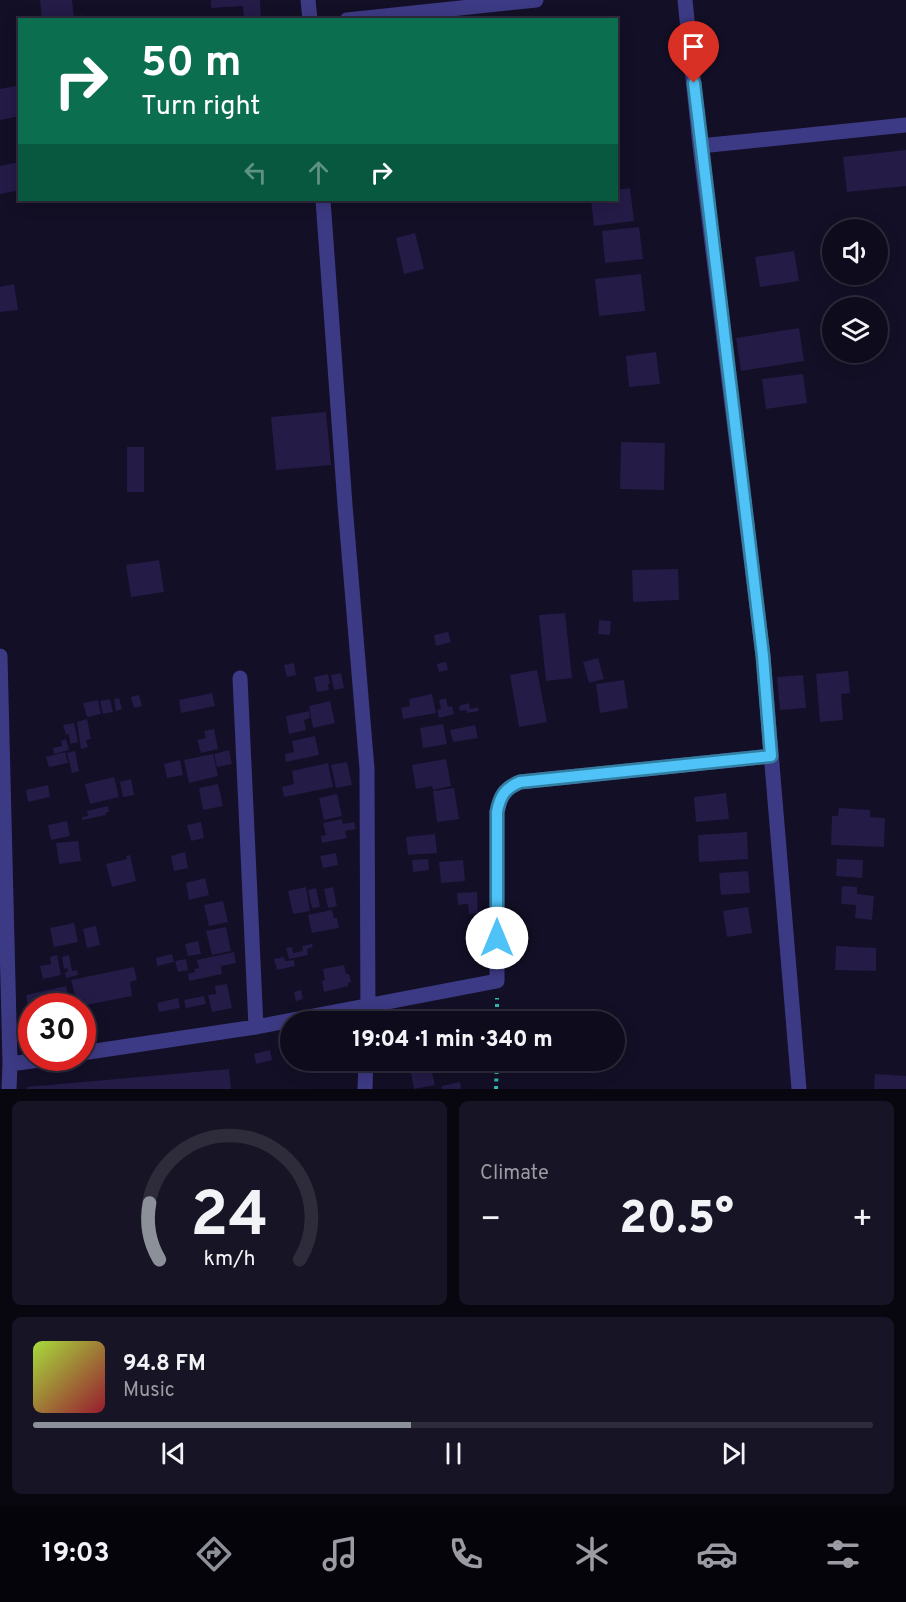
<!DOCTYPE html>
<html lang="en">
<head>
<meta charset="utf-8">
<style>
	:root { --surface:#0e0b1c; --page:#171425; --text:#f1f3f6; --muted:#9b9ba3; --line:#2e2b3b; --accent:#8c9099 }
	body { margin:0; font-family:Overpass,sans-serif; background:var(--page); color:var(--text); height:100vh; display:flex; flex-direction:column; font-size:22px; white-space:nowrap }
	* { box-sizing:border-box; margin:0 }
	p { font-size:20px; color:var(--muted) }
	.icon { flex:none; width:33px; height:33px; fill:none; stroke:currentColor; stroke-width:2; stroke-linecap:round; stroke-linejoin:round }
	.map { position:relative; height:1089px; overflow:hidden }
	.details { display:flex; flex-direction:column; gap:12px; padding:12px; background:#08060f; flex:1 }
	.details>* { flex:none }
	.hud { position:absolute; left:18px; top:18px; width:600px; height:183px; border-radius:0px; box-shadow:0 3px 15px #0003,0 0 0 2px var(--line); background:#0b6e4f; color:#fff; overflow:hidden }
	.controls { position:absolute; left:822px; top:219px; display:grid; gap:12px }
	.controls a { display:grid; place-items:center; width:66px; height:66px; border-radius:50%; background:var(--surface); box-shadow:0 3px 15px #0003,0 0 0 2px var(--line); font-size:30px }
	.speed { position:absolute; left:18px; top:993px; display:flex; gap:12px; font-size:30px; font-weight:700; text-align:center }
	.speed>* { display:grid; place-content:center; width:78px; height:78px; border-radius:50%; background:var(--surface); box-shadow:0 3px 15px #0003,0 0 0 2px var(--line); line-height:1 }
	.speed .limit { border:9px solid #d22; background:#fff; color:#111 }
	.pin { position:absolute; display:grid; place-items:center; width:51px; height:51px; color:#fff; margin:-62px -26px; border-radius:50% 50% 50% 0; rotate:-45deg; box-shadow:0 0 6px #0007 }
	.pin .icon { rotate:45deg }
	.me { position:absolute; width:66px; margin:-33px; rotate:0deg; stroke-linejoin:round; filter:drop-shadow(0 0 4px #0008) }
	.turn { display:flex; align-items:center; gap:21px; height:126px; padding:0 24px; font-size:27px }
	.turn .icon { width:78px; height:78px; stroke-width:2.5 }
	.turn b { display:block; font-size:42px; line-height:51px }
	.lanes { display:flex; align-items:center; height:57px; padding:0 24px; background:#0003; justify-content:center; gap:30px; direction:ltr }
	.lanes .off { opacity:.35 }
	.big { font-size:45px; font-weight:800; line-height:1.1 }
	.details .widget { flex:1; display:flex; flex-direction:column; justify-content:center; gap:9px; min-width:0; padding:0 21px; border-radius:9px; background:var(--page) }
	.details .dial { align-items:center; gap:0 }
	.dial svg { height:156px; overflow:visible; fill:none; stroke:var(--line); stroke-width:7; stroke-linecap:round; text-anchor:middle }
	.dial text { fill:var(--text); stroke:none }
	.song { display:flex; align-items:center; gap:18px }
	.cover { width:72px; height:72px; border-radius:9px; background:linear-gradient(135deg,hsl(80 70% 55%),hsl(350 70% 35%)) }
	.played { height:6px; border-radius:3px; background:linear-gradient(90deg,var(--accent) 45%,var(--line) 45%) }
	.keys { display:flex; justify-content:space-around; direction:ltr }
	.heat { display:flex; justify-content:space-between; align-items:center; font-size:33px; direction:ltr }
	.details .tiles { flex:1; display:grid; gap:12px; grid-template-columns:1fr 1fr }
	.widget:last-child { grid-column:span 2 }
	.trip { position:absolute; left:280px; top:1011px; width:345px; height:60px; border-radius:30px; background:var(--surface); box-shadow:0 3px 15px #0003,0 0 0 2px var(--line); font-weight:800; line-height:60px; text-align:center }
	.menu { display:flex; height:96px; justify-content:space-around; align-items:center; background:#06040b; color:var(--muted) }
	.menu .icon { width:42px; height:42px }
	.menu .on { color:var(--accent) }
	.menu b { font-size:27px; color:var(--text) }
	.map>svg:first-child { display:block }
	.building { fill:#241b47 }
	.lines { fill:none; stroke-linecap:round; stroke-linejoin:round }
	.path { stroke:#2fb8b0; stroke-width:4; stroke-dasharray:3 4.5; stroke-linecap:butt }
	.street { stroke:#3d3a85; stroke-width:15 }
	.route-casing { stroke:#337fa1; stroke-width:15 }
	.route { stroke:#4fc3f7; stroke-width:10 }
</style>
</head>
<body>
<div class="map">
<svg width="906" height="1089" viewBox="0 0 906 1089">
	<rect width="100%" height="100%" fill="#130f26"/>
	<path class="building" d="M40,0H72L74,18L83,15L84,20H42Z
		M211,0H260L261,20H244L243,6L211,8Z
		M20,85V116L0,120V89Z
		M906,150V186L847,192L843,157Z
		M20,162V190L0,194V166Z
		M630,188L634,221L594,226L591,200H616V190Z
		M639,227L643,259L605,263L602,231Z
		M415,233L424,269L404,274L396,238Z
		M794,251L799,281L760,287L755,257Z
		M641,274L645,311L599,316L595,279Z
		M14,284L18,310L0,312V287Z
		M799,328L804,361L741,371L736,338Z
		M656,352L660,384L629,387L626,356Z
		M803,374L807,403L766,409L762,379Z
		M326,412L331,465L276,470L271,417Z
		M621,442L665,443L664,490L620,489Z
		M127,447H144V492H127Z
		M159,560L164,592L131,597L126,565Z
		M678,569L679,600L633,602L632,570Z
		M565,613L572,678L546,681L539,615Z
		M599,620L611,621L610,635L598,634Z
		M448,632L451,642L436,646L434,635Z
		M598,658L604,679L589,683L583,662Z
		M446,662L448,670L439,672L437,664Z
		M294,663L296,675L287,677L284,665Z
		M537,670L547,722L519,727L510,675Z
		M848,671L850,693L841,694L843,720L820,722L816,674Z
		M341,673L344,688L334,690L331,675Z
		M328,674L330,684H328L329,690L317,692L314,677Z
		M803,675L806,708L780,710L777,677Z
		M624,680L628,708L600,713L596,684Z
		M212,693L215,706L181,713L179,700Z
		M432,694L436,713L403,719L401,708L410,706L409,699Z
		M139,695L142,706L134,708L131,697Z
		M119,698L122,709L116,711L114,699Z
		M446,698L448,707L452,706L454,714L439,718L437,710L441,709L439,700Z
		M110,699L113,712L103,714L100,701Z
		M98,700L101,714L87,717L83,703Z
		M330,701L335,723L313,728L309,706Z
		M469,703L470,709L478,707L479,711L467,713L466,710L460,711L459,706Z
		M309,711L310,718L304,720L306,730L289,734L286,716Z
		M87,719L91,739L86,740L88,747L81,749L77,722Z
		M74,723L78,742L70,744L69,734L66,735L63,725Z
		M443,724L447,744L423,748L420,728Z
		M475,725L478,738L453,742L450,730Z
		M214,729L218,749L201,753L197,740L206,738L204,731Z
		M315,736L319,755L286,762L285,754L294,752L292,741Z
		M66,739L69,750L54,754L53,748L62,746L61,741Z
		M229,750L232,764L217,767L214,754Z
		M75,751L79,771L72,773L67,753Z
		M65,752L68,763L49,767L46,757Z
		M213,754L218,776L189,783L184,760Z
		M446,759L451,786L433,790L432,786L416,789L412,765Z
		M180,760L183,775L167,778L164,764Z
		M347,762L352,785L336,788L331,765Z
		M328,763L333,787L284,797L282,787L294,784L292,771Z
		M114,777L119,797L90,804L85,784Z
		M131,779L134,795L123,797L120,782Z
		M218,784L223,806L203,810L199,788Z
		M48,785L50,797L28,802L26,790Z
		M454,788L459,819L437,822L433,791Z
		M726,793L729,819L696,822L694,797Z
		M337,794L342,816L324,820L319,798Z
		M108,806L109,812H106V815L82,820V817L88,816L87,811Z
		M839,808L870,810V817L885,818L884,847L831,845L832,816H838Z
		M342,819L343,824L354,822L356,829L345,831L347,838L322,843L321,836L326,835L323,823Z
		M67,821L70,836L51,840L48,825Z
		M201,822L204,838L191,841L187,825Z
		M747,832L748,859L699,862L698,835Z
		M435,834L437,853L408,855L406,837Z
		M78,841L81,861L59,864L56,843Z
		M185,852L188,868L174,871L171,856Z
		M336,853L338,865L323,868L320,856Z
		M130,855L136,881L112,887L106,864L127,859L126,856Z
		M428,859L429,870L413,872L412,860Z
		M837,859L863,860L862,878L836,876Z
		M463,860L465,881L441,883L439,862Z
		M748,871L750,893L721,895L719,873Z
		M205,878L209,895L189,900L186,883Z
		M842,886L857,887V894L874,896L872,920L855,918L856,905L841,904Z
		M306,887L310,911L293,914L288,891Z
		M333,887L337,906L328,908L324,889Z
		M316,888L320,907L312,908L308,890Z
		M477,892L478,913L469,914L468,904L458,905L457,893Z
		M223,901L228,922L209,926L204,905Z
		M748,907L752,933L727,937L723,911Z
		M332,910L334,918H337L339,928L312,933L308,915Z
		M74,923L78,942L54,947L50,928Z
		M96,926L100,945L87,948L83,929Z
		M226,927L231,951L212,955L206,931Z
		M198,941L201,954L188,956L185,944Z
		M312,944L313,947L307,949L308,955L289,959L286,948L292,947L293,953L303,951L302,946Z
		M836,946L876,948V971L835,970Z
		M234,952L236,963L221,966L222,974L189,981L188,974L195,972L194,969L199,968L197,960Z
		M172,954L174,962L157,966L156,958Z
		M57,955L61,975L43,979L40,966L51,964L50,957Z
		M69,955L72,971L77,970L78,975L66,978L65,972H68L67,968L64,969L62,957Z
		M284,957L285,961L294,960L295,966L277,970L274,959Z
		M186,959L188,970L178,972L175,961Z
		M344,965L346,974H349L351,982L348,983V986L324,992L322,981L325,980L323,969Z
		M134,967L137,980L130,982L132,996L81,1006H60L58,999L28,1006L26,995L66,986L68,996L75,995L71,980Z
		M227,984L232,1008L212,1012L208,995L216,994L215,986Z
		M301,990L303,999L296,1001L294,992Z
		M204,996L206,1004L186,1008L184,1000Z
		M178,998L180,1008L159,1012L157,1003Z
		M270,1050L272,1060L256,1064L254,1054Z
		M430,1064L435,1085L414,1089L410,1068Z
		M229,1069L231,1089H27V1087Z
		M875,1074L906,1076V1089H874Z
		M460,1082L461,1089H442V1086Z"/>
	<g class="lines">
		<path class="path" d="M497,1022V998
			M496,1089L497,1060"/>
		<path class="street" d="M308,0L310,20
			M685,0L700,146L763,656L799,1089
			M347,20L536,0
			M700,146L906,125
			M323,200L345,505L367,769L368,1022
			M0,656L10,1064L9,1089
			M240,678L256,1027
			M82,1053L256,1027L497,981V812C500,796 505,788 520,782L771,756
			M10,1064L54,1058
			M365,1089L366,1060"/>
	</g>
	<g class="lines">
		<defs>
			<path id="route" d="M497,938V812C500,796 505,788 520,782L771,756L763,656L694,83"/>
		</defs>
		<use href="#route" class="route-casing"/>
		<use href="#route" class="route"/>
	</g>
</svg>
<div class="controls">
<a><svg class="icon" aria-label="sound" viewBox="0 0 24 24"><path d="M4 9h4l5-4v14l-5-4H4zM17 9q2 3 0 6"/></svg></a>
<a><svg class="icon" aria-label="layers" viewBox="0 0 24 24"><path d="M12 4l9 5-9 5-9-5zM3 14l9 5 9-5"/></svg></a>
</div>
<div class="speed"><div class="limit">30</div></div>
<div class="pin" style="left:694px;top:83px;background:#d93025"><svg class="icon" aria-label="arrive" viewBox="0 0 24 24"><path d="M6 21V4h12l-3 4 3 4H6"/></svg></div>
<svg class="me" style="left:497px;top:938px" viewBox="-20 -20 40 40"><circle r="19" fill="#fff"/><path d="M0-13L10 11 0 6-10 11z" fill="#4fc3f7"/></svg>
<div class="trip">19:04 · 1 min · 340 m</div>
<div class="hud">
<div class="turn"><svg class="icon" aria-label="right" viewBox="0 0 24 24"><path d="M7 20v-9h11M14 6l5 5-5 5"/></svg><div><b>50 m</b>Turn right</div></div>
<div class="lanes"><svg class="icon off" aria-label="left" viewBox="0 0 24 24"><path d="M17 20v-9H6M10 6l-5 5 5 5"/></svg><svg class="icon off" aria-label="ahead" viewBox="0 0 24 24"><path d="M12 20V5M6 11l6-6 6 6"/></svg><svg class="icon" aria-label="right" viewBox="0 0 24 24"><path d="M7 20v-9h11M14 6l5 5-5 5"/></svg></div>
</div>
</div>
<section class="details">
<div class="tiles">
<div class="widget dial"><svg viewBox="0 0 100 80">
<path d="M14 69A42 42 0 1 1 86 69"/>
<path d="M14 69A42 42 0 0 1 9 40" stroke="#8c9099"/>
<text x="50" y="56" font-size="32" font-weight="700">24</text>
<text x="50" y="72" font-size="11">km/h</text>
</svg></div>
<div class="widget"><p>Climate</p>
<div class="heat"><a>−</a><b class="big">20.5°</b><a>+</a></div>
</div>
<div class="widget">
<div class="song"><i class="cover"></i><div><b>94.8 FM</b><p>Music</p></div></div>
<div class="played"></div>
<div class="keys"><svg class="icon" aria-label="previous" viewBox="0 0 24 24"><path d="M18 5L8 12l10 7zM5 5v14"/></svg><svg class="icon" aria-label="pause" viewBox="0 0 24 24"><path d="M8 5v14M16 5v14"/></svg><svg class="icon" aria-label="next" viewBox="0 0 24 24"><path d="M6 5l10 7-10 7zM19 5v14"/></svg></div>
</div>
</div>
</section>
<nav class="menu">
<b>19:03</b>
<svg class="icon on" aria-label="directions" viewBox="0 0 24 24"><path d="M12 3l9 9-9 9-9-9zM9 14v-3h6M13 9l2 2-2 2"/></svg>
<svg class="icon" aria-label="music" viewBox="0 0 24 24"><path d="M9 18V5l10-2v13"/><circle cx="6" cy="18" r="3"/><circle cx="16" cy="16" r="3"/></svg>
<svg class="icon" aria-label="phone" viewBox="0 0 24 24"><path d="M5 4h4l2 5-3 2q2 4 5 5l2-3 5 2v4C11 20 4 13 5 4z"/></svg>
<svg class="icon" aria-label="climate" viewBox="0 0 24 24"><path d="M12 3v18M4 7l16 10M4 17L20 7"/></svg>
<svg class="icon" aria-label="car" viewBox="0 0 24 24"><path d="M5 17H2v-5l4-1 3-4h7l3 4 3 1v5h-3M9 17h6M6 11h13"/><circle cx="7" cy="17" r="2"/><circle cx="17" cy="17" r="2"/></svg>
<svg class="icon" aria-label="filters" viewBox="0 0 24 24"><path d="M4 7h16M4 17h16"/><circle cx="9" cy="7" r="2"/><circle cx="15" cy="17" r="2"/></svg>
</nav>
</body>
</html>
